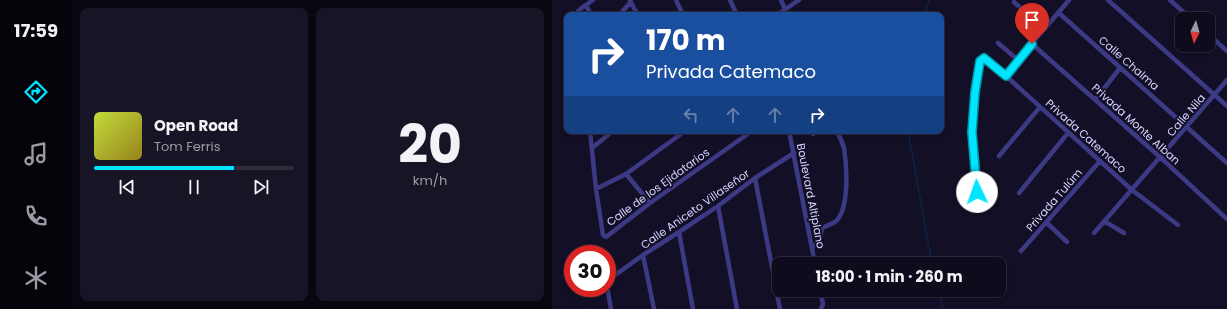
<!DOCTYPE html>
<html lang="es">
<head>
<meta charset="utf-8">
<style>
	:root { --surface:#0e0b1c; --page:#171425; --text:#f1f3f6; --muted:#9b9ba3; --line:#2e2b3b; --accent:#00e5ff }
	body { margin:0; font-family:Poppins,sans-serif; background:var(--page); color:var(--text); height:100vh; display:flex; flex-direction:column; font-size:15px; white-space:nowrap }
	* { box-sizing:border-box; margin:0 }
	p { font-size:13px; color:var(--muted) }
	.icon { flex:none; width:22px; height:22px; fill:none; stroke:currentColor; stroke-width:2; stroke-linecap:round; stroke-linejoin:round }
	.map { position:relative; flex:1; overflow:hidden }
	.sheet { display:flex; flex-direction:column; gap:8px; padding:8px; background:#08060f; width:480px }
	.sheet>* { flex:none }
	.hud { position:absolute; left:12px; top:12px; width:380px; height:122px; border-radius:8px; box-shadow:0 2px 6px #0003,0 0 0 1px var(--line); background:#1a4fa0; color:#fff; overflow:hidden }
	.needle { width:26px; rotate:185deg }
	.controls { position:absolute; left:623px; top:12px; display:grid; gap:8px }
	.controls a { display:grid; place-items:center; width:40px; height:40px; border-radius:8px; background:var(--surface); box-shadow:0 2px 6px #0003,0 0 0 1px var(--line); font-size:20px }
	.speed { position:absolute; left:12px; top:245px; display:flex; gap:8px; font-size:20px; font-weight:700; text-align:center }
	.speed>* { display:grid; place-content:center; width:52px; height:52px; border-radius:50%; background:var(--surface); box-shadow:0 2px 6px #0003,0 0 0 1px var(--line); line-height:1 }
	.speed .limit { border:6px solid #d22; background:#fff; color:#111 }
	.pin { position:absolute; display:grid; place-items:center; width:34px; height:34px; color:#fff; margin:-41px -17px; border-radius:50% 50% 50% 0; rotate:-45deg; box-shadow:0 0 4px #0007 }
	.pin .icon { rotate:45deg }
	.me { position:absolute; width:44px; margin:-22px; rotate:357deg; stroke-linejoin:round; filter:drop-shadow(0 0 3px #0008) }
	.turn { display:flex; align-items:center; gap:14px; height:84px; padding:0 16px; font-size:18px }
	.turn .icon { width:52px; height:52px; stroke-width:2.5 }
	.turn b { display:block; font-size:28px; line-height:34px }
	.lanes { display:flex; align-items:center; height:38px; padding:0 16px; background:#0003; justify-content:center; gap:20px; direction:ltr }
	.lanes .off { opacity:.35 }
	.sheet .tile { flex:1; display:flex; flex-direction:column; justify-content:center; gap:6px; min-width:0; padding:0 14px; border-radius:8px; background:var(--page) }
	.sheet .dial { align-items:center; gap:0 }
	.dial b { font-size:52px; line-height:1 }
	.song { display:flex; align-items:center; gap:12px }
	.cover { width:48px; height:48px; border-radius:6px; background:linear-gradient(135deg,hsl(70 70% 55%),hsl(50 70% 35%)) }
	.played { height:4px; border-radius:2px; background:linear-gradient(90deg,var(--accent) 70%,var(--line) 70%) }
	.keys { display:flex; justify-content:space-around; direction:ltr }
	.sheet .tiles { flex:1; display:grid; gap:8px; grid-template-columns:repeat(2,1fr) }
	.trip { position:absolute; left:220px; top:257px; width:234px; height:40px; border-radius:8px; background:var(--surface); box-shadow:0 2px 6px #0003,0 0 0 1px var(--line); font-weight:700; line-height:40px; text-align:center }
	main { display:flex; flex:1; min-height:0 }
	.tabs { display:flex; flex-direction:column; width:72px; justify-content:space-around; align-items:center; background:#06040b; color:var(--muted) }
	.tabs .icon { width:28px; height:28px }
	.tabs .current { color:var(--accent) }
	.tabs b { font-size:18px; color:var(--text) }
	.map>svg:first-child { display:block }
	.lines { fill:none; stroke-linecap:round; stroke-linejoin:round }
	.stream { stroke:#0c2248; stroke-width:1.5 }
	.minor { stroke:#3d3a85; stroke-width:4.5 }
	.route-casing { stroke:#0095a6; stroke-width:10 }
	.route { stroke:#00e5ff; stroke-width:7 }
	.labels { text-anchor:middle; stroke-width:4; stroke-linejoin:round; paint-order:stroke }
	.street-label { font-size:11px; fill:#d9d4ff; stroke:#130f26 }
</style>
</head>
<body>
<main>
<nav class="tabs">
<b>17:59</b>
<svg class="icon current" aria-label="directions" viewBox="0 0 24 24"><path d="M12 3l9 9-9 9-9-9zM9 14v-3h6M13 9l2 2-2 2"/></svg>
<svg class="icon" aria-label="music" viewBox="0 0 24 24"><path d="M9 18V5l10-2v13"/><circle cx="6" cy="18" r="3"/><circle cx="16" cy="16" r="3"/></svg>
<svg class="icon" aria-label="phone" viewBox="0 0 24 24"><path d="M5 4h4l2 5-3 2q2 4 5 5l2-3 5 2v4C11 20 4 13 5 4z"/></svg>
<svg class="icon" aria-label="climate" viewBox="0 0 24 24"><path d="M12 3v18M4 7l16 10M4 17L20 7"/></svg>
</nav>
<section class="sheet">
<div class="tiles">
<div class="tile">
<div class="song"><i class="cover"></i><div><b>Open Road</b><p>Tom Ferris</p></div></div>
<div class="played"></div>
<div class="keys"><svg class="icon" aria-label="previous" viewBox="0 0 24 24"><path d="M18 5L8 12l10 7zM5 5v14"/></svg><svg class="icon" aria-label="pause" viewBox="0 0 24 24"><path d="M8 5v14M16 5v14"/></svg><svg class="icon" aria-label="next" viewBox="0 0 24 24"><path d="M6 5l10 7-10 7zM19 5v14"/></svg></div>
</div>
<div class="tile dial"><b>20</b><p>km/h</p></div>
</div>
</section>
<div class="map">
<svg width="675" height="309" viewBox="0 0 675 309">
	<rect width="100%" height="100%" fill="#130f26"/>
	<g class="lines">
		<path class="stream" d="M372,15L377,0
			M356,131L380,264
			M386,290L391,309"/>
		<path class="minor" d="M124,0L131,15
			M178,0L185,15
			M229,0L233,9
			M556,0L675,106
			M618,0L639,19
			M78,1L86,15
			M462,2L493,29
			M34,5L39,15
			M507,13L675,163
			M24,15L27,10L41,0
			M67,15L79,2
			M225,15L247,0
			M656,34L675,51
			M446,43L466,60
			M480,44L609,158L675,219
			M454,76L466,60L517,0
			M543,100L568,68
			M38,131L44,189L51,235L54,237L98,203L200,131
			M237,131L263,264
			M261,134L262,131
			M40,148L61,131
			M447,156L488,107
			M74,174L98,203
			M203,178L228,309
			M44,189L74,174L133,131
			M425,192L420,132L423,92L428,61L432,59L454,76L580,190L626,225
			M467,193L516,133
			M166,206L185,309
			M552,221L572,233
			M494,222L515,242
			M127,232L141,309
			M542,233L675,80
			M261,247L268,239L270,228C275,225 283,224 286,219C297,204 295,166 292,148C290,142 288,136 284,131
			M469,251L548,161
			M91,255L102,309
			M55,281L91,255L127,232L166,206L203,178L242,153
			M55,286L59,309
			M268,290L271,304L269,309"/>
	</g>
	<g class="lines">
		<defs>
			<path id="route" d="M425,192L420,132L423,92L428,61L432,58L454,76L480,44"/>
		</defs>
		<use href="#route" class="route-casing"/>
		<use href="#route" class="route"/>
	</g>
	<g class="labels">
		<g class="street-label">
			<text transform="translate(577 63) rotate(41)" y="4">Calle Chalma</text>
			<text transform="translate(634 115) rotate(-49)" y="4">Calle Nila</text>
			<text transform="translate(584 124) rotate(42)" y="4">Privada Monte Alban</text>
			<text transform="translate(534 136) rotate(42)" y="4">Privada Catemaco</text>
			<text transform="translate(106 187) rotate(-36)" y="4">Calle de los Ejidatarios</text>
			<text transform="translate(259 196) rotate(79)" y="4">Boulevard Altiplano</text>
			<text transform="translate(502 200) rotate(-49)" y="4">Privada Tulúm</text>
			<text transform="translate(143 209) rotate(-35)" y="4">Calle Aniceto Villaseñor</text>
		</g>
	</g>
</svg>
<div class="controls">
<a><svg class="needle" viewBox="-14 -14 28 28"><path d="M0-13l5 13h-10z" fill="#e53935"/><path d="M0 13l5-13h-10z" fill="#9b9ba3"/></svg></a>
</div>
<div class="speed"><div class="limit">30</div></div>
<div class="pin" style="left:480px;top:44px;background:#d93025"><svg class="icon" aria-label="arrive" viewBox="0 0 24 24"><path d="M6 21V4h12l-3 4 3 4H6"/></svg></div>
<svg class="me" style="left:425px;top:192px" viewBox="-20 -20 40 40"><circle r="19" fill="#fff"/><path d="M0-13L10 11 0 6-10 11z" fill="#00e5ff"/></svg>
<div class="trip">18:00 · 1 min · 260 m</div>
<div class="hud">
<div class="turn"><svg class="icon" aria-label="right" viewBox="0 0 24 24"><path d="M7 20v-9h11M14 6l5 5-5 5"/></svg><div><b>170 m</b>Privada Catemaco</div></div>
<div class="lanes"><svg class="icon off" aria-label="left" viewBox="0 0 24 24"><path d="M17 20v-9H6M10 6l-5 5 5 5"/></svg><svg class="icon off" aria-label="ahead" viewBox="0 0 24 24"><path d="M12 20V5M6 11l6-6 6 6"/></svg><svg class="icon off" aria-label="ahead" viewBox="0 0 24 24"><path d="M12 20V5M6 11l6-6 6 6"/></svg><svg class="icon" aria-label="right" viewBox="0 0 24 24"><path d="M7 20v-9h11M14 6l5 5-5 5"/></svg></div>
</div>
</div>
</main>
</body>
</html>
